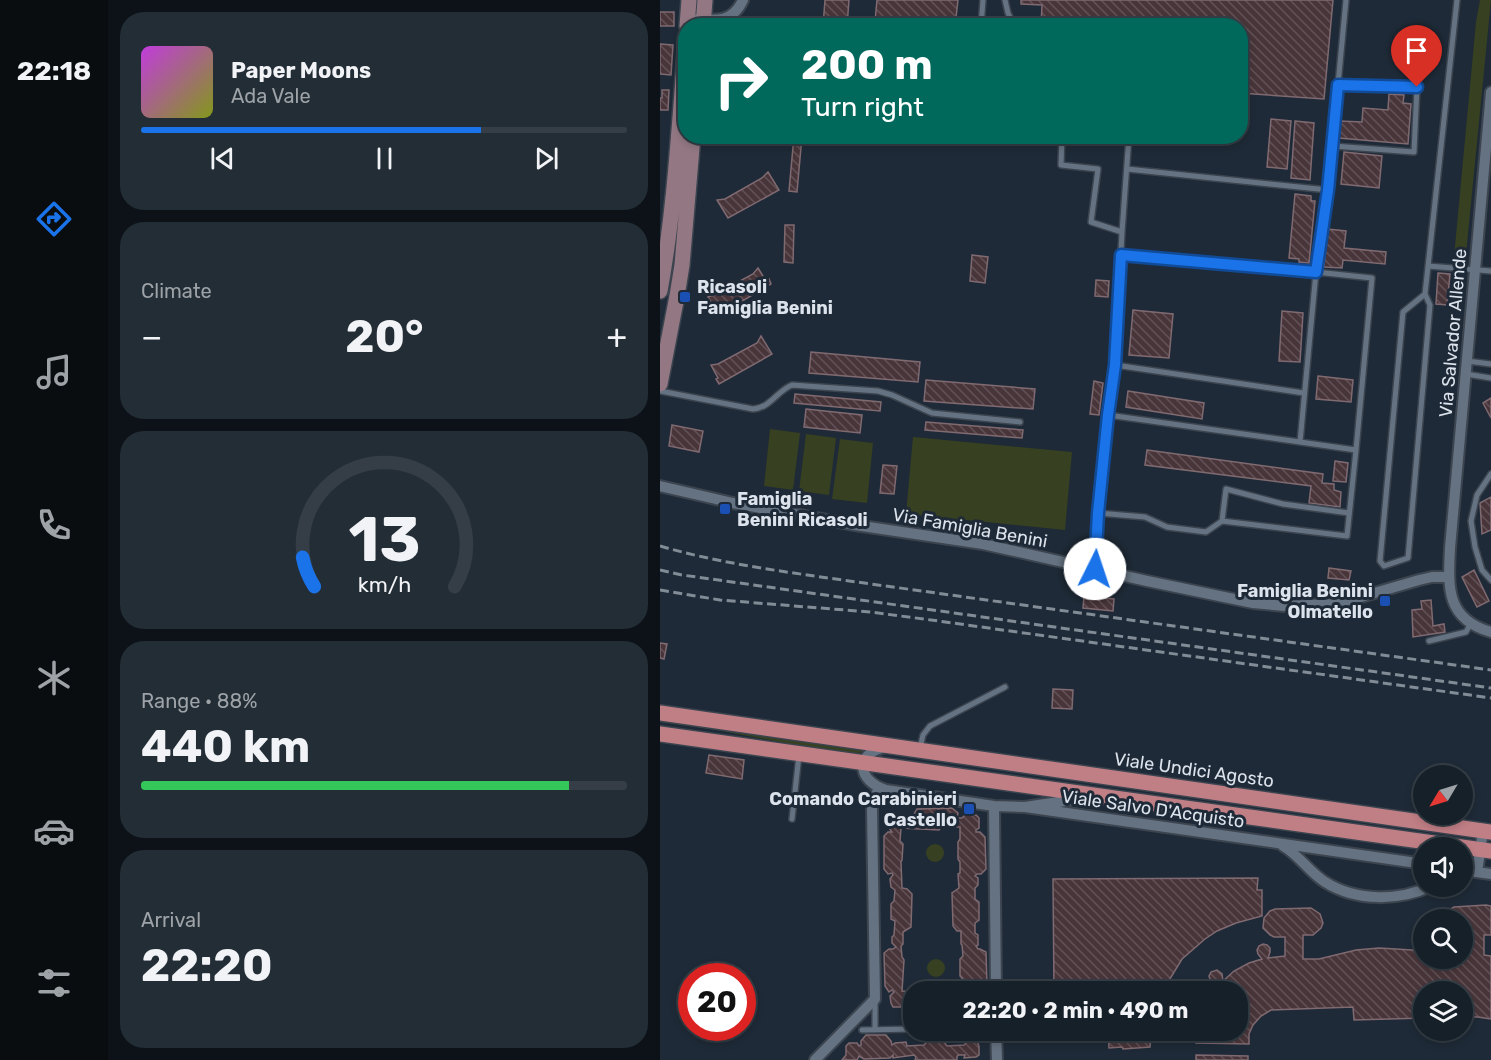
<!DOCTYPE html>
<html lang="en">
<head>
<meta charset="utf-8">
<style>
	:root { --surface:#162029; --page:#232d35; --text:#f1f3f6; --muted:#9ea3a8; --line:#353e46; --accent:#1a73e8 }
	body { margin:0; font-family:Rubik,sans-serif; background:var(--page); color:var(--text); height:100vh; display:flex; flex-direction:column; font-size:22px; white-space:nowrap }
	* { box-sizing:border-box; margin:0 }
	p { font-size:20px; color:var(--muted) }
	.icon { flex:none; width:33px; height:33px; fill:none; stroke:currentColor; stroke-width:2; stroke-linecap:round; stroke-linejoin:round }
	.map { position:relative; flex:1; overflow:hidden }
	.side { display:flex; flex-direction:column; gap:12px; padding:12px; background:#0c1217; width:552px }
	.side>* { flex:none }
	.banner { position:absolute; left:18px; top:18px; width:570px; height:126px; border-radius:24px; box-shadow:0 3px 9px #0003,0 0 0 2px var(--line); background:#00695c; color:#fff; overflow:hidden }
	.needle { width:39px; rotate:232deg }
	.controls { position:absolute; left:753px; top:765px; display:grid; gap:12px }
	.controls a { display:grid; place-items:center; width:60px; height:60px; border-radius:50%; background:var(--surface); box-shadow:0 3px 9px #0003,0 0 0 2px var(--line); font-size:30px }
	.speed { position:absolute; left:18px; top:963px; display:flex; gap:12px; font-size:30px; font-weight:700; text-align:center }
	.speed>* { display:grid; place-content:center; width:78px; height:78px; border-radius:50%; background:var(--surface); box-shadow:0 3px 9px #0003,0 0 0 2px var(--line); line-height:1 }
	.speed .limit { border:9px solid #d22; background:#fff; color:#111 }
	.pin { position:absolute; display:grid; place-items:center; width:51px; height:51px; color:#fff; margin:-62px -26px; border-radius:50% 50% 50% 0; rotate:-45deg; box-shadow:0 0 6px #0007 }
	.pin .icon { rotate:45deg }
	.me { position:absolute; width:66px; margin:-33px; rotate:4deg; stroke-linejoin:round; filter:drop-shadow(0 0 4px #0008) }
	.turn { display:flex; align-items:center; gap:21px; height:126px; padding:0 24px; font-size:27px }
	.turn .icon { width:78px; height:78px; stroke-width:2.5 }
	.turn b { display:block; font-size:42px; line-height:51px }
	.big { font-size:45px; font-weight:700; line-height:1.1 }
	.side .card { flex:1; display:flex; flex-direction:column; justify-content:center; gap:9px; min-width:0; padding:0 21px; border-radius:24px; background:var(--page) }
	.side .dial { align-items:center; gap:0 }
	.dial svg { height:156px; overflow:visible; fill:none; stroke:var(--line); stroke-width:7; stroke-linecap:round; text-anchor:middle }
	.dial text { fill:var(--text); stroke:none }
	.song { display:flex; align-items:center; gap:18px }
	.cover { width:72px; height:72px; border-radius:9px; background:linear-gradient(135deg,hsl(290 70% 55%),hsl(70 70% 35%)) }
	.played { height:6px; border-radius:3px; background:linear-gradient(90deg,var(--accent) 70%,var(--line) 70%) }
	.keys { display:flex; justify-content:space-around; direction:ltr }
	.heat { display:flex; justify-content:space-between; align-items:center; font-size:33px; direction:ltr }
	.charge { height:9px; border-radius:4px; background:linear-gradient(90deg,#34c759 88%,var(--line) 0) }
	.trip { position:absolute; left:243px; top:981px; width:345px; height:60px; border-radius:24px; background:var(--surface); box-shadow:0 3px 9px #0003,0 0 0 2px var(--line); font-weight:700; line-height:60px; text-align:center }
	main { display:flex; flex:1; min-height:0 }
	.menu { display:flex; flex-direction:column; width:108px; justify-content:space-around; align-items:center; background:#090d10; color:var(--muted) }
	.menu .icon { width:42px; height:42px }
	.menu .active { color:var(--accent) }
	.menu b { font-size:27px; color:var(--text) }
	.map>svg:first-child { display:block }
	.green { fill:#374020 }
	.building { fill:url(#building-back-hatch); stroke:#806a71; stroke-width:1.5 }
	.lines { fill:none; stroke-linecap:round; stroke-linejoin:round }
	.service-casing { stroke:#3b444f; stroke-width:8 }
	.minor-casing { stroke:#3b444f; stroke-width:14 }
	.secondary-casing { stroke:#3b444f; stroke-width:18 }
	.primary-casing { stroke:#3b444f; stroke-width:18 }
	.service { stroke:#657281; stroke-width:5 }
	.minor { stroke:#657281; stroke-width:10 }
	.secondary { stroke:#937883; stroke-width:15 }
	.primary { stroke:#c07e85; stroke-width:15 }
	.rail { stroke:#828c96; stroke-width:3; stroke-dasharray:9 4.5; stroke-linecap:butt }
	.route-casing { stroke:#114b97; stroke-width:15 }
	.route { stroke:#1a73e8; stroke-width:10 }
	.transit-dot { fill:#1a4fb4; stroke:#1e2a37; stroke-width:2 }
	.labels { text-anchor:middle; stroke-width:6; stroke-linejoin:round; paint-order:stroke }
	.poi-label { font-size:18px; font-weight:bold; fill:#dce3ec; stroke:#1e2a37; text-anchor:start }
	.street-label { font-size:18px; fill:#dce3ec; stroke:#1e2a37 }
</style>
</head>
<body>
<main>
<nav class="menu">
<b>22:18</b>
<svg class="icon active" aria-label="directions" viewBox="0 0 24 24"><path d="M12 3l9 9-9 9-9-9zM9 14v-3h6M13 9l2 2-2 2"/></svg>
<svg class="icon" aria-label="music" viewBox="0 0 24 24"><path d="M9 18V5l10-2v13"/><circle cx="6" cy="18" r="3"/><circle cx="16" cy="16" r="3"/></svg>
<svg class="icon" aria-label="phone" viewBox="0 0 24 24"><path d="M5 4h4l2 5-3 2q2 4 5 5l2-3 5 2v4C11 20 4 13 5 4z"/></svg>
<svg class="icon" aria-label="climate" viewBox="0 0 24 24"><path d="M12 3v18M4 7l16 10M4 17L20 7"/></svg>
<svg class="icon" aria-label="car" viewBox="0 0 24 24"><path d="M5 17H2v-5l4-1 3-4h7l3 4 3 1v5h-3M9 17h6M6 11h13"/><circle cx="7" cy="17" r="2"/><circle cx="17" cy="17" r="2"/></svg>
<svg class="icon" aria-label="filters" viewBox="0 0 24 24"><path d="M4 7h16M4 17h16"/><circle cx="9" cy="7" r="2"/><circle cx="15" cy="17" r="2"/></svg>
</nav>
<section class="side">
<div class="card">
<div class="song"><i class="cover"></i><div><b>Paper Moons</b><p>Ada Vale</p></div></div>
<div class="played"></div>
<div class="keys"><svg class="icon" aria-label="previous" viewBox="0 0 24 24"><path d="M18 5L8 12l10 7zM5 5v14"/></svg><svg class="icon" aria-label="pause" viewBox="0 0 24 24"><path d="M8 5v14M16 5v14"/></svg><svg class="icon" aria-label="next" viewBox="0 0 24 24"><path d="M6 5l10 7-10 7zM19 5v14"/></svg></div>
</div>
<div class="card"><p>Climate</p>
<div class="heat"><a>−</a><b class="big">20°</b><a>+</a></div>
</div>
<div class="card dial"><svg viewBox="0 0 100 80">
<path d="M14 69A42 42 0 1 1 86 69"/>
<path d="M14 69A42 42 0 0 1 8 54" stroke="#1a73e8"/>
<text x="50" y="56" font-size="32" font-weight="700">13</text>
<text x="50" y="72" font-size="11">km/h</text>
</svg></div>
<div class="card"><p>Range · 88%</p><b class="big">440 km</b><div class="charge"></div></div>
<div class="card"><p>Arrival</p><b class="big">22:20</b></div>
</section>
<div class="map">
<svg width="831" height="1060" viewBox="0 0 831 1060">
	<defs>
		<pattern id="building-back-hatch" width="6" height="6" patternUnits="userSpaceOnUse" patternTransform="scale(1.5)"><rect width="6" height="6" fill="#48353a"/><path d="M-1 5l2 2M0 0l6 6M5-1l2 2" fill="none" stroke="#625257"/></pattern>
	</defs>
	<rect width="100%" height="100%" fill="#1e2a37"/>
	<path class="green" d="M820,0H831L806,254L794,257L816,22Z
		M110,429L140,433L133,490L104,486Z
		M146,434L176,438L169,495L139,491Z
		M253,437L412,452L405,530L246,514Z
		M180,439L213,443L207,503L172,499Z
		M0,719L206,749V751L195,754L158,749L56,730L0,722Z
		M266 853a9 9 0 1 1 18 0a9 9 0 1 1-18 0Z
		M267 968a9 9 0 1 1 18 0a9 9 0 1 1-18 0Z"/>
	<path class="building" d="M165,0H189L187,26H163Z
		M217,0H298L295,26H258L215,21Z
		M361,0H673L664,99L580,93V26H381L382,5L361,4Z
		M0,12H14V26H0Z
		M0,44L13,45L11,75L0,74Z
		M2,90H9L8,110H0V98H2Z
		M729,94L744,95L743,103L751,104L748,144L679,138L680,121L702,122L703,108L728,110Z
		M611,119L631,121L627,169L607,167Z
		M635,121L654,123L650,180L631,178Z
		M134,136H142L137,192L129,191Z
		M684,152L722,156L719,188L681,184Z
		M108,172L119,190L68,218L57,200L65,199L102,178Z
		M635,194L651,196V201H655L649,263L639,262V259L629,258Z
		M125,225H134L133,263L124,262Z
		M667,229L686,231L684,248L726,252L725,264L683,260L682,268L664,267Z
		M312,255L328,257L325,283L310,281Z
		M98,268L106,281L109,279L111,284L57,316L54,310H56L48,297L56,294L93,274Z
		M778,273L790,274L787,305L776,304Z
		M436,280L449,281L448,297L435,296Z
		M473,310L513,314L509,358L469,355Z
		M622,311L643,313L640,362L619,361Z
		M101,336L112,354L59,384L56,379L58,378L51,365L58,364L97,343Z
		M151,352L260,362L258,382L149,373Z
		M658,376L693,380L691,402L656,399Z
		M266,380L375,389L373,409L264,401Z
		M434,381L443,383L439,415L430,414Z
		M468,391L544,403L542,419L466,407Z
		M135,394L221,402L220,411L134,403Z
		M831,398V418L823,403Z
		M146,409L202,415L200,433L144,427Z
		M266,422L363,430L362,438L265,430Z
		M12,425L43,431L39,452L9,446Z
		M487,450L663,474L662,483L674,484V490L681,492L680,507L649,503L651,486L485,465Z
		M675,461L688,463L686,482L673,481Z
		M223,465L237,466L234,494L220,493Z
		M831,497V530L822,534L820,503Z
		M669,568L691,571L689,580L668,578Z
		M814,570L829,601L817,607L802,577Z
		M424,596L454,599L453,611L423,608Z
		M771,600L773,626L784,624L785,632L753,637L752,610L762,609L761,601Z
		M0,643L7,644L4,659L0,658Z
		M393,689L413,690L412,709L392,708Z
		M49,755L84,760L82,779L46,773Z
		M292,808L298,813L297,818H302L305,815H316L319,818V828L316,830V832H320L325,837L326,869L321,874H317L315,876L318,878V885L315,888V899L319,902V920L315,923V933L318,935V945L316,946L318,949H320L326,952L327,985L322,990L318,989L315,992H261L264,989H280L283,991H300L302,990V978L300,976V959L303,956L302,945L301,944V931H297L293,926L292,893L299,888L298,874L300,873V862L298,859V842L300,839V827H281L279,830L241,828L240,841L243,844L242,860L241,862L242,888L247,889L252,894L251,927L243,932V944L241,946L242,957L244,960L242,991L258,992H254V1004H248L246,1007H233L231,1003L230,996L234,992L232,990L229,992L225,986L224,953L229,949H233L236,947L232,943V937L234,935L235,921L231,919V904L234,901L235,890L231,887L230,879L233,875L232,873L228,874L224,869V836L228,832H232L229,828L230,819L233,816H244L246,819H251L257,809Z
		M598,878L597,890H602V916L576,923L557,931L545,939L522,959L502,992H394L393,879Z
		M826,905L831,906V935H824V955L831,956V1019L818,1017H802V992H764V1018L694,1020L693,1007L611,1010L601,1016L593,1025L589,1034V1044L536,1043L538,1031L531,1032L526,1030H578V992H554L560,984L551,982L549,976L551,972L557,970L562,974L563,981L574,971L589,963L602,959L598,954L597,950L599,946L603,944L607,945L610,948V952L608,958L625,956V937H614L610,935L603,928L604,918L610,911L615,909L651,908L660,914L663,923L661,928L653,935H643V959H659L696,950L719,948L752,950L764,952V958H806L804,934H802V920H785L786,915L789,910L794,907Z
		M448,1030H491L490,1047L463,1049L462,1047L449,1048Z
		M206,1035H226L231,1041L232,1045L235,1043L246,1042L247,1046L264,1045L267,1042H284L287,1046L304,1045L307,1042L317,1041L319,1046V1055L316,1057L304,1058L305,1055H298L297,1057V1060H255L256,1057L254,1055L233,1058V1055L230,1058L204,1059L199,1056L197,1060H182L186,1055V1046L189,1043H197L199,1046L201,1045V1041Z
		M536,1055L588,1056V1060H536Z"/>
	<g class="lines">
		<defs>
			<path id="service" d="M345,0L348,13L354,26
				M321,26L323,0
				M402,136L401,165L438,169L431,222L462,232L469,136
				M673,146L754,152L757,87L678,85
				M467,169L668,190
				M461,255L656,272L712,278L696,450
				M768,266L831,271
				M765,294L743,312L720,561L724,566L748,558L770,305L765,294L797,0
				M807,361L831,364
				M455,365L644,393
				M806,374L831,378
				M0,391L93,409C110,408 117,391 132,385L218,391L232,395L272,413L360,422
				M448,415L640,442L656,272L668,190L686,0
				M640,442L696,450L687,536L562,521L566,489L623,504L689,513
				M831,474L817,495L811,521L815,547L822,570L831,580
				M438,513L485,517L507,527L546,532L562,521
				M435,568L448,415L455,365L462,232
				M769,641L806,632L811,623
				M260,748L263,735L270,726L345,687
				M132,819L139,755
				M215,1000V1029
				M202,1030L254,1029"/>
			<path id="minor" d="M37,19C57,21 73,22 83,0
				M831,92L790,548C788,588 786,619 831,632
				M0,486L73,503L195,525L323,544L487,581L593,603L624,606L672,604L687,601L759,580L772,577H789
				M226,747C194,753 197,781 226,790L334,806L365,807L425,798
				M334,806L336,992
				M365,807L764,864
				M623,846C639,855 649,872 665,882C697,902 739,901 772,886
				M802,870L831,874
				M817,872L823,831
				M336,1030L337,1060
				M155,1060L215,999L212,809V800L220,788"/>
			<path id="secondary" d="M27,26L29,0
				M43,26L45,0
				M0,291C15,209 19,124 26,41
				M0,384L17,296L22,265L33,136"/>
			<path id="primary" d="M0,713L831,832
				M0,734L831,851"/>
		</defs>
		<use href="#service" class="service-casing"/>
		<use href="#minor" class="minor-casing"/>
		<use href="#secondary" class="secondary-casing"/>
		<use href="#primary" class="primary-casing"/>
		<use href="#service" class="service"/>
		<use href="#minor" class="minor"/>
		<use href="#secondary" class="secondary"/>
		<use href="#primary" class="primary"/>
		<path class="rail" d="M0,546C55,562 112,570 168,578L831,670
			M0,570L22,575L831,688
			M0,590L60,600L210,612L271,620L831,698"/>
	</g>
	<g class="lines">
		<defs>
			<path id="route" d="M435,569L438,513L448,415L455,365L461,255L656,272L668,190L678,85L757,87"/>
		</defs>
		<use href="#route" class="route-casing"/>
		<use href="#route" class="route"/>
	</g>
	<g class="transit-dot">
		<rect x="19" y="291" width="12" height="12" rx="3"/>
		<rect x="59" y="503" width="12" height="12" rx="3"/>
		<rect x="719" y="595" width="12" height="12" rx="3"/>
		<rect x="303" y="803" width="12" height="12" rx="3"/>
	</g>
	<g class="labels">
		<g class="poi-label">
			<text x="37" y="293">Ricasoli<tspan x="37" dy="21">Famiglia Benini</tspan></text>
			<text x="77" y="505">Famiglia<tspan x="77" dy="21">Benini Ricasoli</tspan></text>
			<text x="713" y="597" text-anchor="end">Famiglia Benini<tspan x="713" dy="21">Olmatello</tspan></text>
			<text x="297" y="805" text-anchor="end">Comando Carabinieri<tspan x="297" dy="21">Castello</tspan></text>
		</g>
		<g class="street-label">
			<text transform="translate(793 333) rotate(-85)" y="6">Via Salvador Allende</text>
			<text transform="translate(310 528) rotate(10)" y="6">Via Famiglia Benini</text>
			<text transform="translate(534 770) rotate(8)" y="6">Viale Undici Agosto</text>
			<text transform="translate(493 809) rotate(8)" y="6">Viale Salvo D'Acquisto</text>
		</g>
	</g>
</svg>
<div class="controls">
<a><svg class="needle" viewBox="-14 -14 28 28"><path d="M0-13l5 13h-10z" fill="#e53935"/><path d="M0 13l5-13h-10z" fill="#9ea3a8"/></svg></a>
<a><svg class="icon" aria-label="sound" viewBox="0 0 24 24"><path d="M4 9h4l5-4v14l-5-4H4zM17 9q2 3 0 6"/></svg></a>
<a><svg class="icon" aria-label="search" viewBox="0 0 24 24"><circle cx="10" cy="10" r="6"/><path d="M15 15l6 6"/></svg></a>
<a><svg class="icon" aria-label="layers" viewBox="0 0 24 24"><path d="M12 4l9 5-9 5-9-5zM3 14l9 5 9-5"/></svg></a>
</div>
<div class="speed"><div class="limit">20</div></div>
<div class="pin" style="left:757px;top:87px;background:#d93025"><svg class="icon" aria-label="arrive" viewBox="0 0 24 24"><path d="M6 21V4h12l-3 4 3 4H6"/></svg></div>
<svg class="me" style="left:435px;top:569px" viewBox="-20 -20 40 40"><circle r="19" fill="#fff"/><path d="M0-13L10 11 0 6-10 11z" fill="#1a73e8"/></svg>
<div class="trip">22:20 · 2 min · 490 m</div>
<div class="banner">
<div class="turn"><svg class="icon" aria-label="right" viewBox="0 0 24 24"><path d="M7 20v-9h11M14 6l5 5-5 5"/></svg><div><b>200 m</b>Turn right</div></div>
</div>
</div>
</main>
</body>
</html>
